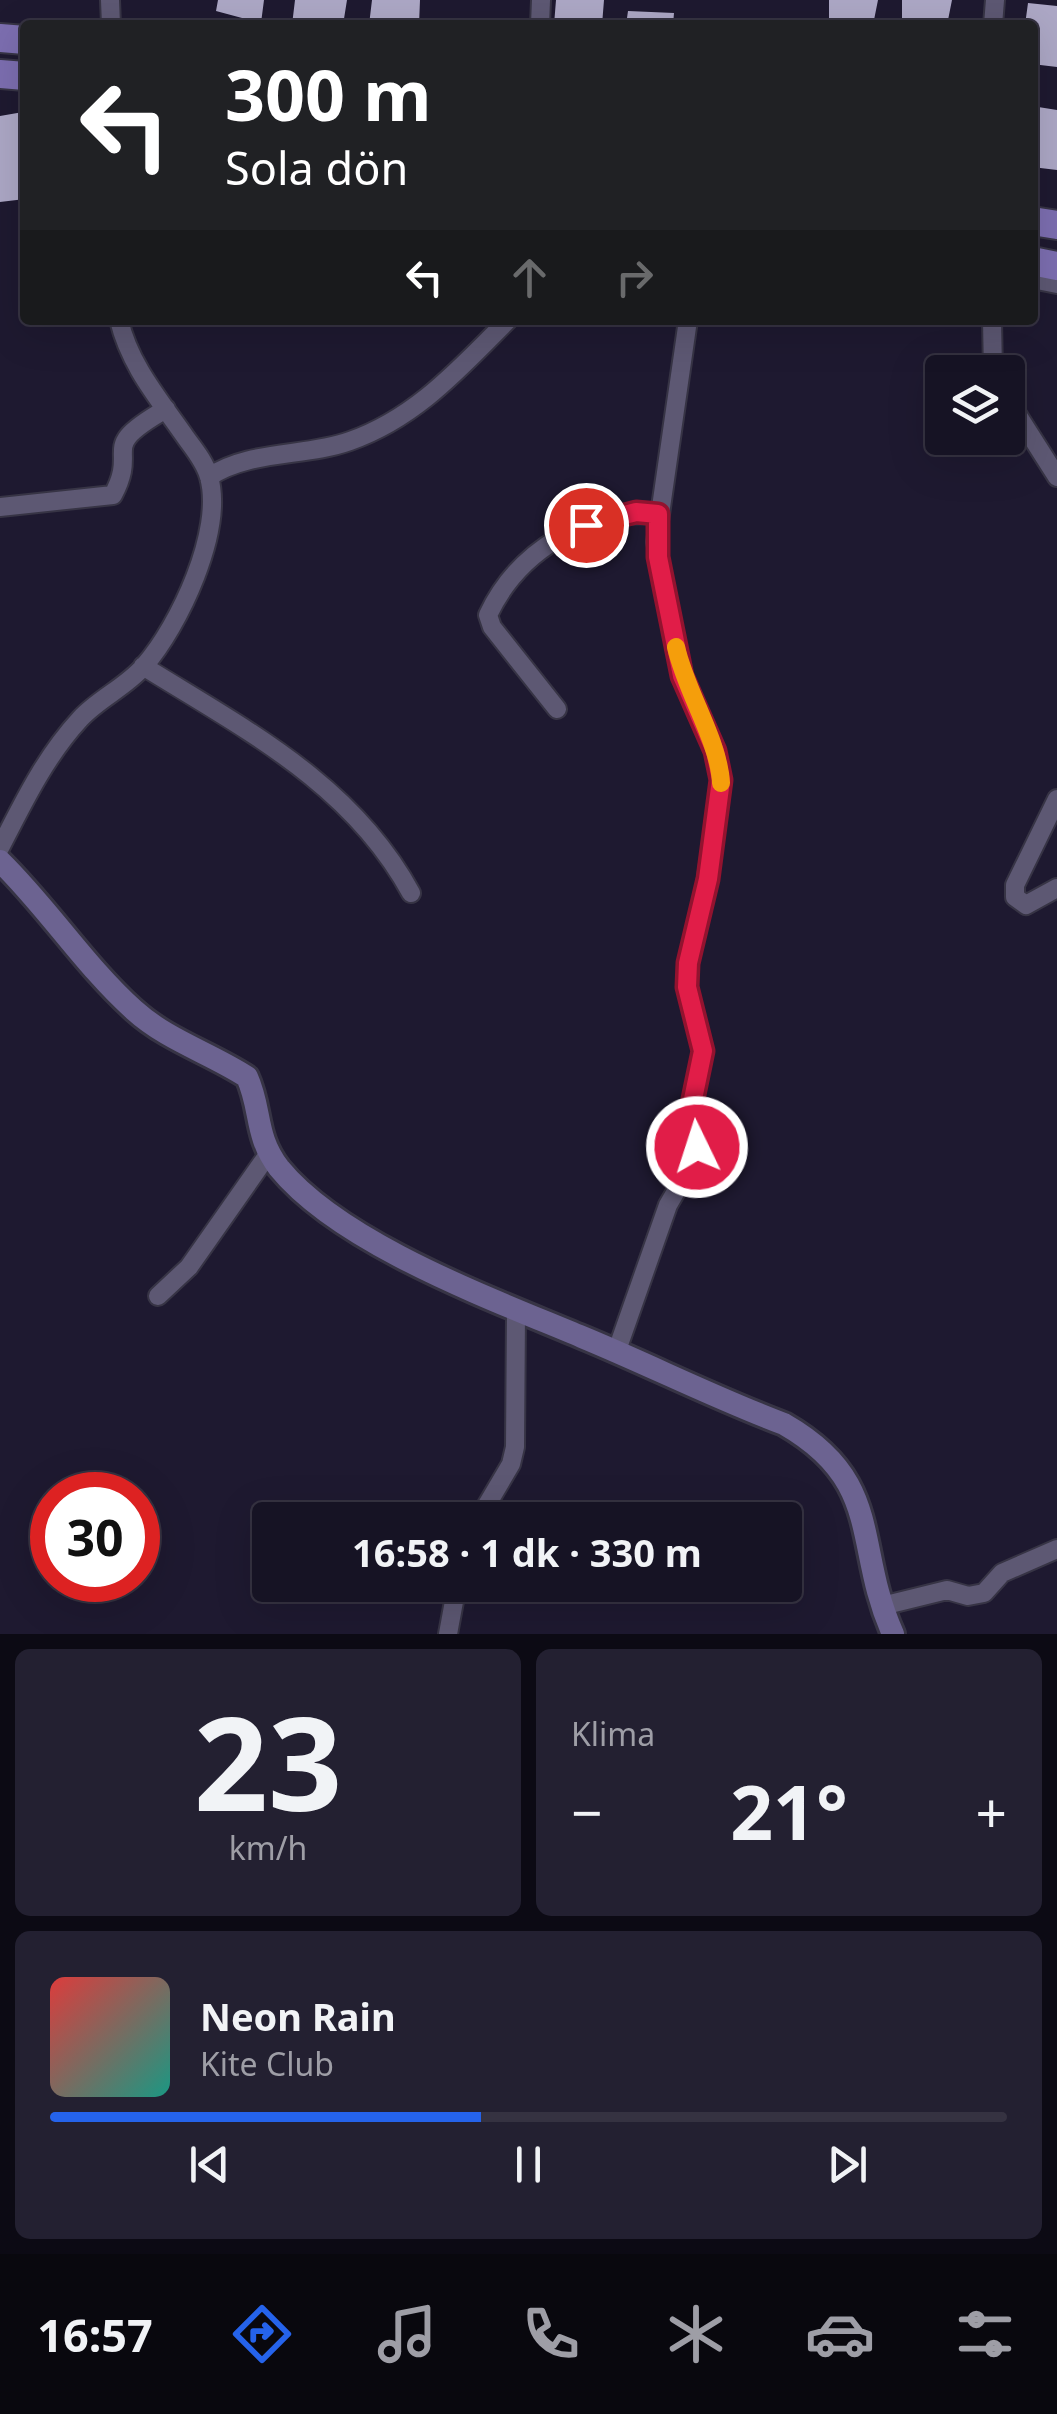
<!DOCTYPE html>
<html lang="tr">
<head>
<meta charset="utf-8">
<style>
	:root { --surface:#161324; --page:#232031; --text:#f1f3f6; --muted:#9e9ea6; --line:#353241; --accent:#2563eb }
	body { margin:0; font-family:"Noto Sans",sans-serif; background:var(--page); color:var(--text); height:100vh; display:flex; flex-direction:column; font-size:38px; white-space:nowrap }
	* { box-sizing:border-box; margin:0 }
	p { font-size:32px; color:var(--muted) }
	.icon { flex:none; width:55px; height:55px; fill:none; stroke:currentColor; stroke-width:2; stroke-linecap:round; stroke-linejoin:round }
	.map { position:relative; height:1634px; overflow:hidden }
	.side { display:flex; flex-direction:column; gap:15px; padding:15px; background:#0c0a14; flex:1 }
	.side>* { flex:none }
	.hud { position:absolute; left:20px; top:20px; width:1018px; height:305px; border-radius:10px; box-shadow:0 10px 40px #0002,0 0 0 2px var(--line); background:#202124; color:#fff; overflow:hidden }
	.controls { position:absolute; left:925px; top:355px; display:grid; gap:20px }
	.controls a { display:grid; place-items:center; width:100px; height:100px; border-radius:10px; background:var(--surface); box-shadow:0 10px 40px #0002,0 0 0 2px var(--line); font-size:50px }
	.speed { position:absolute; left:30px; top:1472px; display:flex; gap:20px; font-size:50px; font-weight:700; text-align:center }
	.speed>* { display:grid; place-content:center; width:130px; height:130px; border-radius:50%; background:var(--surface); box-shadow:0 10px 40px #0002,0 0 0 2px var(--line); line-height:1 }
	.speed .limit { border:15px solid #d22; background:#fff; color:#111 }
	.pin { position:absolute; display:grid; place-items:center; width:85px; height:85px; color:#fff; margin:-42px; border:5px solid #fff; border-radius:50%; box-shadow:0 2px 10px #0007 }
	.me { position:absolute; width:110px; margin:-55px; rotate:356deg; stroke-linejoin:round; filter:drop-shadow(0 0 8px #0008) }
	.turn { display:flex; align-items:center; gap:35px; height:210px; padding:0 40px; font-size:45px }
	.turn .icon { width:130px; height:130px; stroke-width:2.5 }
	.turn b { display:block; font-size:70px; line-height:85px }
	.lanes { display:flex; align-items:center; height:95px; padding:0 40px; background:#0003; justify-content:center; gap:50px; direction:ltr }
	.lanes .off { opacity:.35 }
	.big { font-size:75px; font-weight:700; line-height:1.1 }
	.side .tile { flex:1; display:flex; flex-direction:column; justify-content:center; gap:15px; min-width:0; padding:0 35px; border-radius:15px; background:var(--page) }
	.side .dial { align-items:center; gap:0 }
	.dial b { font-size:130px; line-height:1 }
	.song { display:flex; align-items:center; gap:30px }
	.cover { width:120px; height:120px; border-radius:15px; background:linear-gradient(135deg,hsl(0 70% 55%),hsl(170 70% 35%)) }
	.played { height:10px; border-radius:5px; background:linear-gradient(90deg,var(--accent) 45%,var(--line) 45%) }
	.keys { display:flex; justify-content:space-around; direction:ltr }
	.heat { display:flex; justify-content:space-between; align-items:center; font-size:55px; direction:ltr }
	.side .tiles { flex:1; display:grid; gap:15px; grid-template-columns:1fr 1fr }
	.tile:last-child { grid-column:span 2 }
	.trip { position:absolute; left:252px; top:1502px; width:550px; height:100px; border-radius:10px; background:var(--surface); box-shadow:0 10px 40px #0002,0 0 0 2px var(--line); font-weight:700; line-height:100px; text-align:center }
	.tab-bar { display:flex; height:160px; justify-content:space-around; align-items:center; background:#09080e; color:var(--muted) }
	.tab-bar .icon { width:70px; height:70px }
	.tab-bar .selected { color:var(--accent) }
	.tab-bar b { font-size:45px; color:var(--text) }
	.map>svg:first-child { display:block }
	.building { fill:#aca7c5 }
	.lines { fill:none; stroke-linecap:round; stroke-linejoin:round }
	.street-casing { stroke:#373445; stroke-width:22 }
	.secondary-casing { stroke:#373445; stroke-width:28 }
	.primary-casing { stroke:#373445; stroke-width:32 }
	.street { stroke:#5d5873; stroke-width:18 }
	.secondary { stroke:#6c6391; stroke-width:22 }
	.primary { stroke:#7c6eb0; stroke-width:28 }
	.route-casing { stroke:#92132f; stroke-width:25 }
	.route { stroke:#e11d48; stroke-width:18 }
	.slow { stroke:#f59e0b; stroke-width:18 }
</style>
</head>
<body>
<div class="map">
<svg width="1057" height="1634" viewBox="0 0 1057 1634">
	<rect width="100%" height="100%" fill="#1e1930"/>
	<path class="building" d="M218,0H264L261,23L216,11Z
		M295,0H347L343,25H292Z
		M372,0H420L419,25H369Z
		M556,0H604L602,25H554Z
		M829,0H878L873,25H829Z
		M902,0H952L947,25H902Z
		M1028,3L1057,6V67L1032,64V25H1025Z
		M628,11L674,13L673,25H626Z
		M1032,106L1057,110V170L1032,167Z
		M23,112L25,199L0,202V116Z"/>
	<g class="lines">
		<defs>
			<path id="street" d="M110,0L111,25
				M540,25L541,0
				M993,25L995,0
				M1032,279L1057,284
				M992,320L993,372
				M1008,400L1057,477
				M209,477C248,450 306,457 350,441C416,418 460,368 508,320
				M0,507L113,495C140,445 95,450 166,409
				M143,666C246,730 352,784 411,893
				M557,709L492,627L488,615C518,551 588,508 659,515
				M1057,799L1015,885V897L1026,905L1057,888
				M0,848C23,803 45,757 80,719C98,699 126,687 144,666C179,626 224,531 209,477C205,462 194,449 186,438C159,399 130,366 119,320
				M158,1296L189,1267L269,1153
				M616,1353L668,1205L696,1157L692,1104L703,1051L687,987L688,963L704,898L721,780L715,751L682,676L656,542L688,320
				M478,1520L511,1464L515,1447L516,1312
				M882,1606L947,1590L968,1596L984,1593L1002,1573L1057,1549
				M448,1634L457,1585"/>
			<path id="secondary" d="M0,861C48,908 85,966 134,1010C167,1040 210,1053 247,1077C262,1110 254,1135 279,1168C341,1244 492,1299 582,1337C650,1365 715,1398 784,1424C885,1482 853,1545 893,1634"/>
			<path id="primary" d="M0,38L25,40
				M0,74L25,76
				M1032,221L1057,225
				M1032,261L1057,266"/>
		</defs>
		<use href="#street" class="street-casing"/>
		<use href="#secondary" class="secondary-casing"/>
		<use href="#primary" class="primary-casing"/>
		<use href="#street" class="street"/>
		<use href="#secondary" class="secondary"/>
		<use href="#primary" class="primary"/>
	</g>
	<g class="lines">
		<defs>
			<path id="route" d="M586,525L636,512L658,514V557L682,676L715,751L721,780L708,879L688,963L687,987L703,1051L692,1104L697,1147"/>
		</defs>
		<use href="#route" class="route-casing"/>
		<use href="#route" class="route"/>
		<path class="slow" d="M676,647C686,692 719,741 721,783"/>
	</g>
</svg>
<div class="controls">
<a><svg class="icon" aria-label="layers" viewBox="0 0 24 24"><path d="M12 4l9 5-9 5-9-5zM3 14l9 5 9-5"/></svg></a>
</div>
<div class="speed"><div class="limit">30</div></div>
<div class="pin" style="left:586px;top:525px;background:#d93025"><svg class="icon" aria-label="arrive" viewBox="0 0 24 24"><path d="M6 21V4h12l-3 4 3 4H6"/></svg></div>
<svg class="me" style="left:697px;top:1147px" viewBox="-20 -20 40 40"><circle r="17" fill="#e11d48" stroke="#fff" stroke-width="3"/><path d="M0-11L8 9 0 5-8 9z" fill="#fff"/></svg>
<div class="trip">16:58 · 1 dk · 330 m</div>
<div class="hud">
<div class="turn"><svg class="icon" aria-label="left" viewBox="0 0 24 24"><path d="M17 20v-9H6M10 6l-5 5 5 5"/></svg><div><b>300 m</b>Sola dön</div></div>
<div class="lanes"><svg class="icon" aria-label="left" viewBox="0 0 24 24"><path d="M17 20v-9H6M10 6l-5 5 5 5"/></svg><svg class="icon off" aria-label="ahead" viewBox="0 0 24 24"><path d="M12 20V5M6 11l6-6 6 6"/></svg><svg class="icon off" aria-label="right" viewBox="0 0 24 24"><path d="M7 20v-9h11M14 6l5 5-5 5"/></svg></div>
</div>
</div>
<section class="side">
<div class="tiles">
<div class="tile dial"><b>23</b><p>km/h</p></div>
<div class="tile"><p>Klima</p>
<div class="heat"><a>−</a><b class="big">21°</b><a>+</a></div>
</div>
<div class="tile">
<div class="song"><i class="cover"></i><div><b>Neon Rain</b><p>Kite Club</p></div></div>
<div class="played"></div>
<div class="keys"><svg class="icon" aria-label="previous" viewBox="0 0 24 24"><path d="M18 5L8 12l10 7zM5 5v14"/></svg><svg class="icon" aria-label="pause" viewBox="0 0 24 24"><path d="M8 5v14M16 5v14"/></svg><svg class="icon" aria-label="next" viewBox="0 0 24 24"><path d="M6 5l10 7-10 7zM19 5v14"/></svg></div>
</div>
</div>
</section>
<nav class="tab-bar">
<b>16:57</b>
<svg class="icon selected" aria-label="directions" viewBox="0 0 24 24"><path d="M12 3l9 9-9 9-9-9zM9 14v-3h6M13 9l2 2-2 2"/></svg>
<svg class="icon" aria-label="music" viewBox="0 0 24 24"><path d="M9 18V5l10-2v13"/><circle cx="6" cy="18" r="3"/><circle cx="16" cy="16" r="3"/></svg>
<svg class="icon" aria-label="phone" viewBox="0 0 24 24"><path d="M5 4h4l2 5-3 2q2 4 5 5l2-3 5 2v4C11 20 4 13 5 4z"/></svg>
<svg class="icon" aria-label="climate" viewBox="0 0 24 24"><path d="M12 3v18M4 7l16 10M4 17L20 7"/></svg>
<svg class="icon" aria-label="car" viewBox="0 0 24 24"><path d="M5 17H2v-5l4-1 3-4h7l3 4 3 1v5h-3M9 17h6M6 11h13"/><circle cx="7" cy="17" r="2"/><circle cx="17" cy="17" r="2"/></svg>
<svg class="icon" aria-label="filters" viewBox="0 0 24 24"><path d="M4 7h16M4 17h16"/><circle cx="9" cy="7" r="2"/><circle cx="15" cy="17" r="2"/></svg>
</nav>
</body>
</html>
